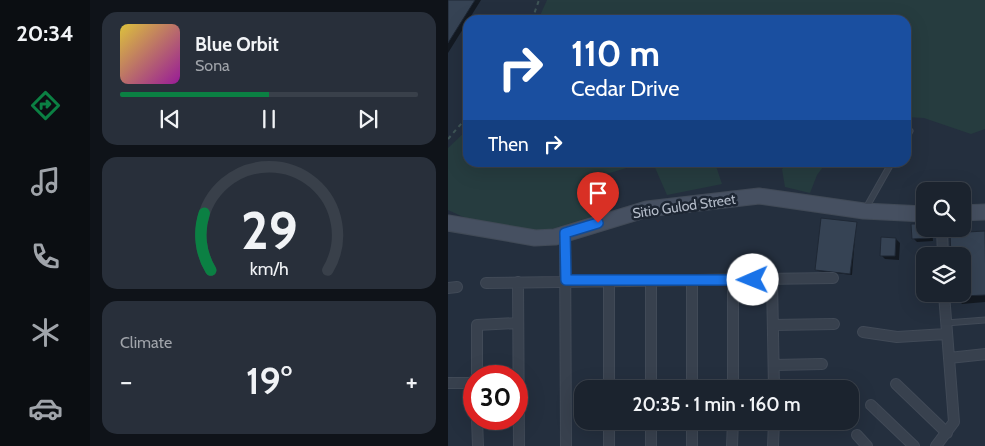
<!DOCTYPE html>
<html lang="en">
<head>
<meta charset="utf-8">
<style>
	:root { --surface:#1b232e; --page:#282f3a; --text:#f1f3f6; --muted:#a0a4aa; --line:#39404a; --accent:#0b8043 }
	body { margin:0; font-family:Cabin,sans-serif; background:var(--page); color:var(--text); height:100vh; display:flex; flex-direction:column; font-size:19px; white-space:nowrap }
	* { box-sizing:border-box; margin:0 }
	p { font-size:16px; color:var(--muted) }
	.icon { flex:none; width:28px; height:28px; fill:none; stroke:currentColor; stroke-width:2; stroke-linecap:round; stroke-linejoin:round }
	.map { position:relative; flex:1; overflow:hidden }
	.details { display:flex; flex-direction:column; gap:12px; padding:12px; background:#0f1319; width:358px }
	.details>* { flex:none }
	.banner { position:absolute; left:15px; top:15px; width:448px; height:152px; border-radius:15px; box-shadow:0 5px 20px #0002,0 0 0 1px var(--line); background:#1a4fa0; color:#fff; overflow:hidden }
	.buttons { position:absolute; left:468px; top:182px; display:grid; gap:10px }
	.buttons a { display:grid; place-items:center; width:55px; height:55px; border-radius:10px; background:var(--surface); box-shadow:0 5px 20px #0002,0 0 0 1px var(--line); font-size:25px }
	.speed { position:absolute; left:15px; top:365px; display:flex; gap:10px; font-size:25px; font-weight:700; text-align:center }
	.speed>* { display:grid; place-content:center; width:65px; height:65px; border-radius:50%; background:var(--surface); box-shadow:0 5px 20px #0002,0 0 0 1px var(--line); line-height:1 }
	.speed .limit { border:8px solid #d22; background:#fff; color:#111 }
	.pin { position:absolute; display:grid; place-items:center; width:42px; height:42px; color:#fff; margin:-51px -21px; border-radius:50% 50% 50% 0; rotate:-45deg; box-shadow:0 0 5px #0007 }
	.pin .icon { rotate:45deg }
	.me { position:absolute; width:55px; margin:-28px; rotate:269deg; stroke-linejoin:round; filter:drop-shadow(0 0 4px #0008) }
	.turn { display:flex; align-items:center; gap:18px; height:105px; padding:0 25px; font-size:22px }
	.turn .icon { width:65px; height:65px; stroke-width:2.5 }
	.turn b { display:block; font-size:35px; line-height:42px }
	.then { display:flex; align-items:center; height:48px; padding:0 25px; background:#0003; gap:10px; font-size:19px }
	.big { font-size:38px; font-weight:600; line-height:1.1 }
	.details .tile { flex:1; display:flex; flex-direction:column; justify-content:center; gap:8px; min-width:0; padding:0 18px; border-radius:15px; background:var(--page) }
	.details .dial { align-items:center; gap:0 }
	.dial svg { height:130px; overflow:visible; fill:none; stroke:var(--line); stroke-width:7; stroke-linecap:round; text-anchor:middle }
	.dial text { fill:var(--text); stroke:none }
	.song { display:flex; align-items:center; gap:15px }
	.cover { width:60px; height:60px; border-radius:8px; background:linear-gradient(135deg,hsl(50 70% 55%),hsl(300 70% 35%)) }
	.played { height:5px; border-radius:2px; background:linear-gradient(90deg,var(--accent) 50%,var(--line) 50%) }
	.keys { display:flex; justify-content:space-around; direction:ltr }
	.heat { display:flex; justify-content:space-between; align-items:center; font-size:28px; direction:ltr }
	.trip { position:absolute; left:126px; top:380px; width:285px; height:50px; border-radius:15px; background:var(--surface); box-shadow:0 5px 20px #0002,0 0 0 1px var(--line); font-weight:600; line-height:50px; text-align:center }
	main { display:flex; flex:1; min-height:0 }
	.menu { display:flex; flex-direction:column; width:90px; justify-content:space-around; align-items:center; background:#0b0e12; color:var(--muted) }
	.menu .icon { width:35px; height:35px }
	.menu .selected { color:var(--accent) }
	.menu b { font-size:22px; color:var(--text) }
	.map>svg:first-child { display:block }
	.green { fill:#263c3f }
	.shadow { fill:#0007 }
	.building { fill:#364354; stroke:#1f2835 }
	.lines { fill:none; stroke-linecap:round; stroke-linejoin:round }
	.service-casing { stroke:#414a57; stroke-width:7 }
	.minor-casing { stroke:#414a57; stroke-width:12 }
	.secondary-casing { stroke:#414a57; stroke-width:17 }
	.path { stroke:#3f5557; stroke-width:2; stroke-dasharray:4 4; stroke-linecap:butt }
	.service { stroke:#38414e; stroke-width:5 }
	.minor { stroke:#38414e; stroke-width:10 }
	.secondary { stroke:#465061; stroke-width:15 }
	.route-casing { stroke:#114b97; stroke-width:12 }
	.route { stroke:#1a73e8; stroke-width:9 }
	.labels { text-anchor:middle; stroke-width:5; stroke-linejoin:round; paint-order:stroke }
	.street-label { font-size:14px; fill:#b4bcc9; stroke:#1d2633 }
</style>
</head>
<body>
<main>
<nav class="menu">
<b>20:34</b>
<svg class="icon selected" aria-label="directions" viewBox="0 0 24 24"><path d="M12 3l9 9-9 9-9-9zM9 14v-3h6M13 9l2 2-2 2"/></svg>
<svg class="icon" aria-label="music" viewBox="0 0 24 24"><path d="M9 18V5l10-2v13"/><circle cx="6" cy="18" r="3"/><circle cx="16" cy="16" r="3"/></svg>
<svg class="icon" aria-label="phone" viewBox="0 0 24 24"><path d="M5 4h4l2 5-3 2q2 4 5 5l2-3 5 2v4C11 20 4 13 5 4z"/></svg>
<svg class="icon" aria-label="climate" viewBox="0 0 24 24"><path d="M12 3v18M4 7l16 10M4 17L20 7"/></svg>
<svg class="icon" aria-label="car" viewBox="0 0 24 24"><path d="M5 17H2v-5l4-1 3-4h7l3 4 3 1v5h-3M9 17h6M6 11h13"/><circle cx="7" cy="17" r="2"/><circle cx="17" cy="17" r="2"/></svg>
</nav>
<section class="details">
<div class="tile">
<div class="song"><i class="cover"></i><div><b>Blue Orbit</b><p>Sona</p></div></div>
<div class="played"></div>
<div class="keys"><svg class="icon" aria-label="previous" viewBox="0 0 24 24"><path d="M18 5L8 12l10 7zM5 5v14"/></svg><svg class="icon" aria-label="pause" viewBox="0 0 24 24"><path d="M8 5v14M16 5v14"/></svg><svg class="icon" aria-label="next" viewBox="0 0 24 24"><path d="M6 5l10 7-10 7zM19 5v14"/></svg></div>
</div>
<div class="tile dial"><svg viewBox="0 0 100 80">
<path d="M14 69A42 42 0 1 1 86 69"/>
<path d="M14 69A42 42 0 0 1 10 34" stroke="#0b8043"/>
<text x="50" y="56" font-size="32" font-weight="700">29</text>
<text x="50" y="72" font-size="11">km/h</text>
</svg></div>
<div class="tile"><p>Climate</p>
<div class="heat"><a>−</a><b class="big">19°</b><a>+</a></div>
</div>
</section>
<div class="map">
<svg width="538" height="446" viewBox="0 0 538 446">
	<rect width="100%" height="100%" fill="#242f3e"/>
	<path class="green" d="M99,0H537V129L523,134L476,118L458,117V20H90Z
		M20,129V162L195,163L155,175L162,211L88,234L22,220L0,210V148Z
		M341,162H378V163L369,175L362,193L337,187L334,169Z
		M205,163H267L274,184L219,195Z"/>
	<path class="shadow" d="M0,0H33L0,53Z
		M408,224L404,275L370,271L368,269Z
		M476,225V229H484L485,241L469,242L465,238V226Z
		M538,232V302L514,304L506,294H514V256H504L503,234Z
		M448,239L452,243L451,260L437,259L433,255Z"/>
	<path class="building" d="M0,0H27L0,43Z
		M373,218L409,222L402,274L367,270Z
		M463,224H476V229H481L482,238L464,239Z
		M537,231L538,295L514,296V256H503L502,233Z
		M433,237L448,238L447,256H432Z"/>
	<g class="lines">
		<defs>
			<path id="service" d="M458,139L462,131
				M418,208L444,162
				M498,323L538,320"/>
			<path id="minor" d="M494,229L495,256
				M117,233L118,446
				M244,280V389
				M324,280L326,389
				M161,281V389
				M203,281V389
				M70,282L71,446
				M38,283L385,278
				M0,288L9,287
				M325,325L386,324
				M415,332L449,337L498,334
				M501,358L538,354
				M326,365L374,364
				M29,376V325L69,323
				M0,383H26
				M448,384L499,433
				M285,389V280
				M423,405L466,446
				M29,419L30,446
				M161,421V446
				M203,421V446
				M244,421V446
				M409,435L419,446
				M284,446L285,421
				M325,446L326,421
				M488,446L506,422L496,294"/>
			<path id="secondary" d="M514,213L538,212
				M0,223L87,238L107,237L199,209L311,196L416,211L476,214"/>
		</defs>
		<use href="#service" class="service-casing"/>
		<use href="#minor" class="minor-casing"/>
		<use href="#secondary" class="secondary-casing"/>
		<path class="path" d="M84,20L91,0
			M0,139L20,116"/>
		<use href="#service" class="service"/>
		<use href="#minor" class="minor"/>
		<use href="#secondary" class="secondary"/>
	</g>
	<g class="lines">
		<defs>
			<path id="route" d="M150,223L117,233L118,280H305"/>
		</defs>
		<use href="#route" class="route-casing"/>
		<use href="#route" class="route"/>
	</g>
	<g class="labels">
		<g class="street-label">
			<text transform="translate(236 206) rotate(-8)" y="5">Sitio Gulod Street</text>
		</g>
	</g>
</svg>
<div class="buttons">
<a><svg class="icon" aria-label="search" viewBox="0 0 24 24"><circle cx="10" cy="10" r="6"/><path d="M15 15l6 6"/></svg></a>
<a><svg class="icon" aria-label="layers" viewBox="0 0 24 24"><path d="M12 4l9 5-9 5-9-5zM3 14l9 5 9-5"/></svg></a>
</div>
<div class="speed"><div class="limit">30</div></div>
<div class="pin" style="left:150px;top:223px;background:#d93025"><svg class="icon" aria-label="arrive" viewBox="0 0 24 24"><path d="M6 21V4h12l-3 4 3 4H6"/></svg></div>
<svg class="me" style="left:305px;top:280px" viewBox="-20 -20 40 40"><circle r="19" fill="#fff"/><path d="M0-13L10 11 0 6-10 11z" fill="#1a73e8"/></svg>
<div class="trip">20:35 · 1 min · 160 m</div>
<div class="banner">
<div class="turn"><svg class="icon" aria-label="right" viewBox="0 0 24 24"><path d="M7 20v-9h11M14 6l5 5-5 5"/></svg><div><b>110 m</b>Cedar Drive</div></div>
<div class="then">Then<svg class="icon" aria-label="right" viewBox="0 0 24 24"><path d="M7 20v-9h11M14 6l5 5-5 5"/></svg></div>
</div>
</div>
</main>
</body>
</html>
